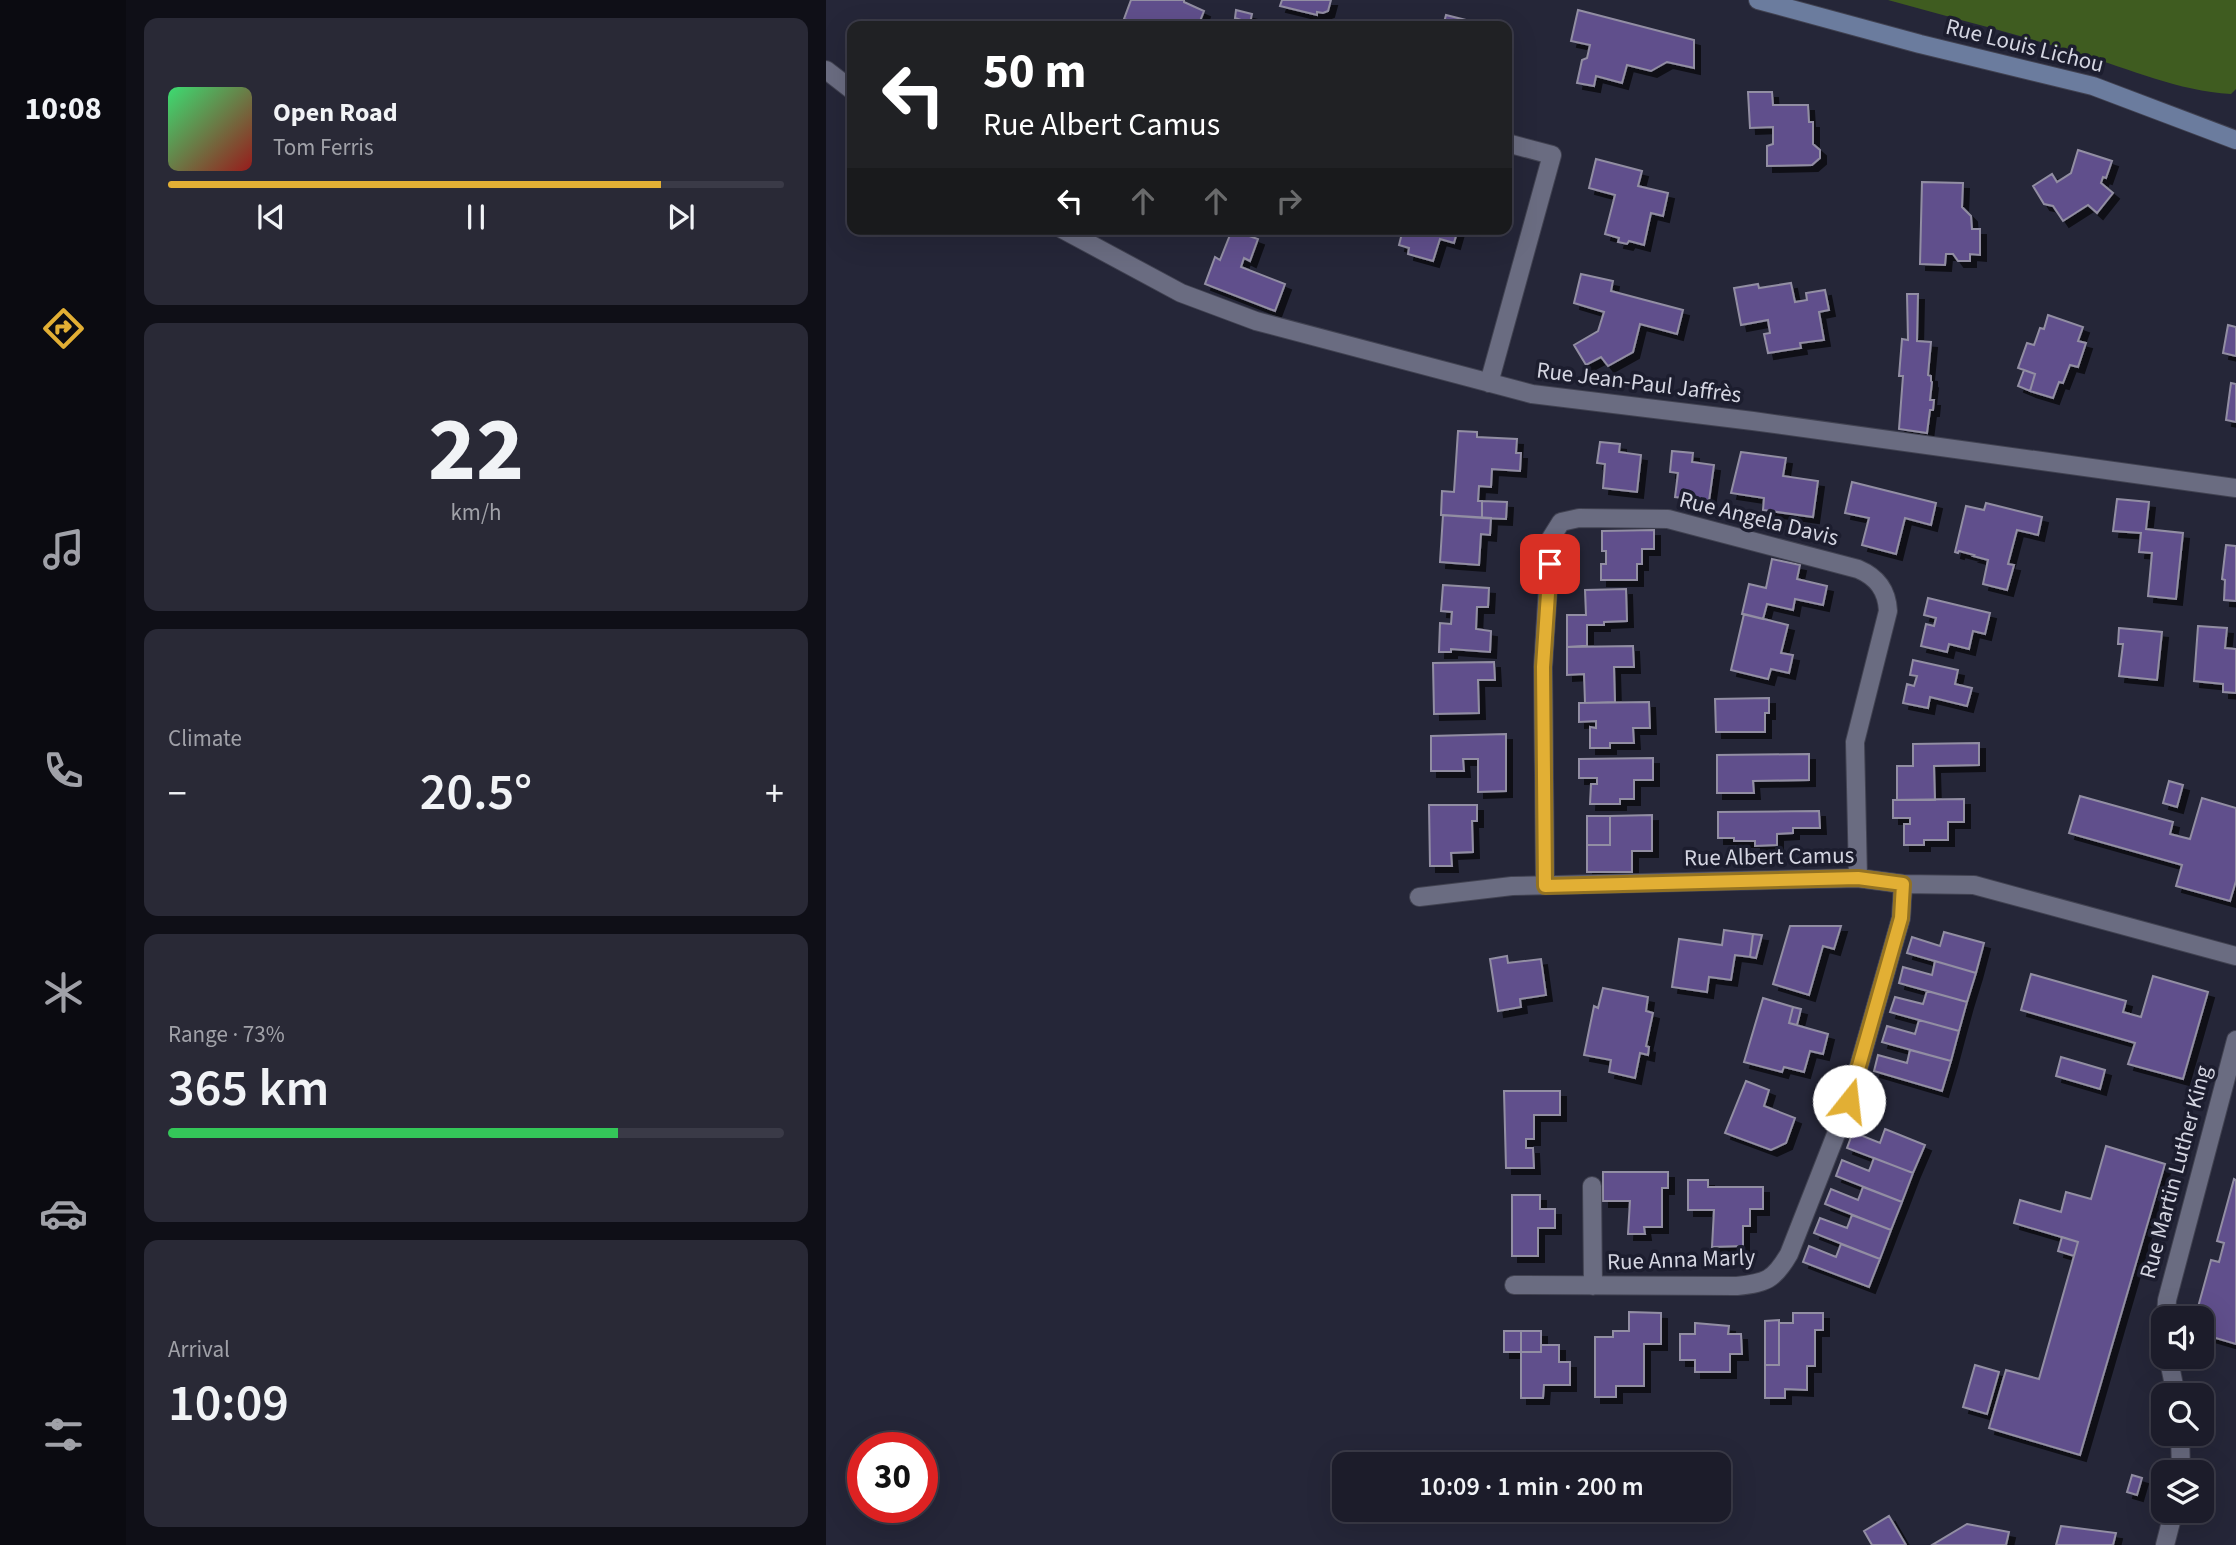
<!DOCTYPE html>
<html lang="en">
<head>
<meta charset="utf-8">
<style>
	:root { --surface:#1c1c2a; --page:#292936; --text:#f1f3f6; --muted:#a0a1a8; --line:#3a3a47; --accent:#e2af34 }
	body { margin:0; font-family:"Source Sans 3",sans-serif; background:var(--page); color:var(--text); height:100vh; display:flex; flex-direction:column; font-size:26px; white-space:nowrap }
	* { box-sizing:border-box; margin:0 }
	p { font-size:23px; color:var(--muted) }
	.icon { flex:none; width:38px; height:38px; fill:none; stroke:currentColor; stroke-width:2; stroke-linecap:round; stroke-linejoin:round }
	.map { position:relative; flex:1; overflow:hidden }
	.sheet { display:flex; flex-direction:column; gap:18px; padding:18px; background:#0f0f17; width:700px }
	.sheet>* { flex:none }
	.hud { position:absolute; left:21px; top:21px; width:665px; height:214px; border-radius:14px; box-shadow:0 7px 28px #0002,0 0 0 2px var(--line); background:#202124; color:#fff; overflow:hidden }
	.tools { position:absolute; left:1325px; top:1306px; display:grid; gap:14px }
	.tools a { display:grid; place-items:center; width:63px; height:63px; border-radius:14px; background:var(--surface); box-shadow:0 7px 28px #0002,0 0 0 2px var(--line); font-size:35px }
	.speed { position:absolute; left:21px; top:1432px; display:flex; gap:14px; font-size:35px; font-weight:700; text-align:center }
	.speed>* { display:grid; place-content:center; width:91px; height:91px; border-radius:50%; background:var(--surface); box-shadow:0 7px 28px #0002,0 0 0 2px var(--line); line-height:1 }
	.speed .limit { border:10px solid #d22; background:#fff; color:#111 }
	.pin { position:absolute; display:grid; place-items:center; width:60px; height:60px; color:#fff; margin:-30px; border-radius:14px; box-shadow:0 4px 10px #0006 }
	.me { position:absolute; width:77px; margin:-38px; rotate:16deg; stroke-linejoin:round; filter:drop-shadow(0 0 5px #0008) }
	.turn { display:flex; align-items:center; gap:24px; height:147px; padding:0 21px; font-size:32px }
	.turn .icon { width:91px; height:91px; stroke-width:2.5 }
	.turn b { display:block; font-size:49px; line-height:60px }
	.lanes { display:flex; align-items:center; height:66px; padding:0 21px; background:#0003; justify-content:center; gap:35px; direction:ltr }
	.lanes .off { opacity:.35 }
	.big { font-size:52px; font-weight:600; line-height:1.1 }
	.sheet .tile { flex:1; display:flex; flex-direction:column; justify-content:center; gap:10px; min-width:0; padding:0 24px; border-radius:14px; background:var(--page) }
	.sheet .dial { align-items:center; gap:0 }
	.dial b { font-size:91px; line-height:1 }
	.song { display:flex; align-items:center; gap:21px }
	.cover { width:84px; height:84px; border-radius:10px; background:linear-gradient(135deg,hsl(140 70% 55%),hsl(0 70% 35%)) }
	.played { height:7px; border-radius:4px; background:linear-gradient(90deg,var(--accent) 80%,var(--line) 80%) }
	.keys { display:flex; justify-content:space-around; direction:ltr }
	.heat { display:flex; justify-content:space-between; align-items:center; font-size:38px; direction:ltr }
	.charge { height:10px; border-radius:5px; background:linear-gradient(90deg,#34c759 73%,var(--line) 0) }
	.trip { position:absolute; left:506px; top:1452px; width:399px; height:70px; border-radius:14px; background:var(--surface); box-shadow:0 7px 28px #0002,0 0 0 2px var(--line); font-weight:600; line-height:70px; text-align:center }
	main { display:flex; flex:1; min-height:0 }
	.menu { display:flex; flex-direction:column; width:126px; justify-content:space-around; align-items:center; background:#0b0b11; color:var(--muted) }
	.menu .icon { width:49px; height:49px }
	.menu .active { color:var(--accent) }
	.menu b { font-size:32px; color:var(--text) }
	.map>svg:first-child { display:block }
	.green { fill:#3f5c20 }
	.building { fill:#61508c; stroke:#928ea3; stroke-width:2; filter:url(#shadow) }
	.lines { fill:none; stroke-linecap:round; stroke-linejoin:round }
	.street-casing { stroke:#414251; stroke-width:20 }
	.secondary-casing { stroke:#414251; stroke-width:20 }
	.street { stroke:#6a6c81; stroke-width:18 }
	.secondary { stroke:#6b7c9e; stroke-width:18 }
	.route-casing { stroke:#937222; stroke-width:18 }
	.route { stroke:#e2af34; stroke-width:12 }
	.labels { text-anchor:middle; stroke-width:7; stroke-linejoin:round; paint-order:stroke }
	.street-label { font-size:23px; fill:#d4d5e1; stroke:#1c1d2e }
</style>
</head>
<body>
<main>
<nav class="menu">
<b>10:08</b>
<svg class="icon active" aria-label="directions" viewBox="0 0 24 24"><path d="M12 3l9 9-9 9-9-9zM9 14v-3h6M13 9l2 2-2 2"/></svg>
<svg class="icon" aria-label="music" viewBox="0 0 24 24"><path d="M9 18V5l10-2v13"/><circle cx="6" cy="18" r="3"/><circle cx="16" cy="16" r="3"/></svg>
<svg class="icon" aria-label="phone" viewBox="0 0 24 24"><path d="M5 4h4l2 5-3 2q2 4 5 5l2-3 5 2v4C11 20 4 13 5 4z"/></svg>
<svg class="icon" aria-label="climate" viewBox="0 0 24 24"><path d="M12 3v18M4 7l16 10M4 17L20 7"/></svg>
<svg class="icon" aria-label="car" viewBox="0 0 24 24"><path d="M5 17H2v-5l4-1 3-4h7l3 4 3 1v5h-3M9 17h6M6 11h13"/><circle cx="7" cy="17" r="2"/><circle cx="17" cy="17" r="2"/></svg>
<svg class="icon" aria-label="filters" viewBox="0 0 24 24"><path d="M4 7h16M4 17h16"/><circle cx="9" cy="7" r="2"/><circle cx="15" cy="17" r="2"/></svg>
</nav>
<section class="sheet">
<div class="tile">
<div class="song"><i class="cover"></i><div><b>Open Road</b><p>Tom Ferris</p></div></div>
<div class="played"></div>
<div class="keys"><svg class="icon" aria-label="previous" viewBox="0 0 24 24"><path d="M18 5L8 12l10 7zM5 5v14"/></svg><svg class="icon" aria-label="pause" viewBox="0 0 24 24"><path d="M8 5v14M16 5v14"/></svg><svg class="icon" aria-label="next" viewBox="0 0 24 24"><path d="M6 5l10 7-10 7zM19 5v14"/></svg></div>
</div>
<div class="tile dial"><b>22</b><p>km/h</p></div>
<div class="tile"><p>Climate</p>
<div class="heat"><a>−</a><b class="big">20.5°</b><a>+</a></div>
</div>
<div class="tile"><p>Range · 73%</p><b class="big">365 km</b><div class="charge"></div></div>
<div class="tile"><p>Arrival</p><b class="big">10:09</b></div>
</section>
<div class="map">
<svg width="1410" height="1545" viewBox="0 0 1410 1545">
	<defs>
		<filter id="shadow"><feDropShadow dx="6" dy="6" stdDeviation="0" flood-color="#0009"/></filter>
	</defs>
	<rect width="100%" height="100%" fill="#252638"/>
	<path class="green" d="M1062,0H1410V89L1405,94C1352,91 1304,69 1254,54C1191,34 1126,18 1062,0Z"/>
	<path class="building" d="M305,0H358V2L378,11L372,26H317L298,19Z
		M456,0H505L502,11L497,13L491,12V15L454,6Z
		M410,10L426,14L424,23L409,18Z
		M752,10L868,40V68L841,62L825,71L801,65L796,83L770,76L768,86L751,83L756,60L761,58L764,45L745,41Z
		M620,15L652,23L651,26H617Z
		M922,92H946L947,105H982L983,122H987V144L994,150V158L986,165L941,166V146L947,144V127L924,128Z
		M1252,150L1286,161L1280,178L1277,177L1275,183L1287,193L1271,213L1262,205L1237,221L1227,206L1218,204L1207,186L1226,174L1231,182L1245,173Z
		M770,159L816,171L812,186L842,193L837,216L825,213L818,245L803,241L801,244L792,242L793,238L779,234L789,195L763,188Z
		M1096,182L1137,183L1136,207L1145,216L1146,229H1154V255L1144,254V261H1132L1127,254H1120L1119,265L1094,264Z
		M577,229H632L628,243L614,239L607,261L582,254L583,248L573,245Z
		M406,230L432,239L424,261L418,258L415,267L459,284L449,311L379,284L389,257L394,260Z
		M755,274L787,281L785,291L857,310L851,334L814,324L807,352L782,366L775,357L760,365L748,345L772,331L778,312L748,303Z
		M965,283L969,302L981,300L980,293L999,290L1003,310L993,312L998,340L974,343L975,348L942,353L938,334L944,333L942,320L915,325L908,288L932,284L933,288Z
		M1081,294H1092L1091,341L1105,342L1102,375L1105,376V381L1106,382L1104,400H1108L1107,410H1104L1101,433L1073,429L1077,376H1073L1076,339L1082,340Z
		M1222,315L1257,327L1252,341L1260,343L1252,367L1244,365L1237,383L1233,382L1227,398L1204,391L1209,374L1192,368L1201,343L1208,345L1214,328L1218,329Z
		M1402,325L1410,327V356L1397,353Z
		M1198,370L1209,374L1204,391L1192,386Z
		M1405,383L1410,384V422L1400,420Z
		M632,431L651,432V437L691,439L690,453H695L694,471L666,469L665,487L653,486L652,501H656V518L615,515L616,491L628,492Z
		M774,442L794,444L793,452L815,455L811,492L777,488L779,464L771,463Z
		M846,451L867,453L866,462L888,465L883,501L849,497L852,473L844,472Z
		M915,452L960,458L957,476L992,481L987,517L937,510L938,498L905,493Z
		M1026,482L1110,503L1105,525L1079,518L1070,554L1036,545L1043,518L1019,513Z
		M1291,499L1323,502L1320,529L1357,533L1350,599L1322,596L1326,553L1313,552L1315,533L1287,531Z
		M656,501L681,502L680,519L656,518Z
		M1160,503L1216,517L1212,535L1191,530L1182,564L1188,565L1181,590L1157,584L1162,560L1147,556L1148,555L1133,551L1132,553L1129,552L1140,506L1158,510Z
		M617,515L665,518L664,535L655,534L653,565L614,562Z
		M828,530V549H816V564H811V580H775V564H780V551H776V531Z
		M1400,545L1410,546V601L1398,600L1399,580L1396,579Z
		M946,559L974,565L971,579L1001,586L997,605L969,599L967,610L941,604L937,619L916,614L923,584L940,588Z
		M617,585L663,588L662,607H651L650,629L665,631L664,652L625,649V652H613L614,623L625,624L626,612L615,611Z
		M800,589L801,621L778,622V625H761V646L741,647V615H760L759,590Z
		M1102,598L1164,613L1159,634L1147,631L1143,649L1123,644L1121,652L1095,646L1100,624L1108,626L1110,618L1098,615Z
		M918,614L962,625L955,653L967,655L963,673L945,669L942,679L905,670Z
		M1372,626L1401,628L1399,648L1410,649V693L1397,692V684L1368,681Z
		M1293,628L1336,632L1331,680L1293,676L1297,644H1292Z
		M807,646L808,667H788L789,702L759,703L758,674L741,675V647Z
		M1087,660L1132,670L1129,684L1146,688L1141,706L1104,697L1102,708L1077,703L1081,684L1088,686L1091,676L1084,675Z
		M668,662L669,680H652L653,713L608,714L607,663Z
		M943,698V713H939V732H890L889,699Z
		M823,702L824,728H807L808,743H784V748H764V727L770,728V721L753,722V703Z
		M680,734V791L652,792V759H637L638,771H605V736Z
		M1153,743V765L1108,766L1109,800H1071V766H1087V744Z
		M983,754V780L927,781L928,793H891V755Z
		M827,758V780H808V799H794V804H764L765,784H771V778H753V759Z
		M1343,781L1357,785L1351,807L1337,803Z
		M1254,796L1347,822L1344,834L1364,839L1376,798L1410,808V881L1404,901L1350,886L1356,865L1243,833Z
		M1138,799V822H1122V840H1098V845H1078V824H1084V818H1067V800Z
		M603,805H651V821H646L647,852L625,853L626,866H604Z
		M993,811L994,828H967V833L951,834V845L929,846V841H908V838H892V812Z
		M826,815V851H806V872H761V845H784V816Z
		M761,816H784V845H761Z
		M964,926H1015L1008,949L997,946L983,995L947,984Z
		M898,930L927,934L924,957L909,955L905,980L883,977L881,992L846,987L853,939L896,945Z
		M1118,932L1158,943L1150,973L1081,953L1086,937L1114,946Z
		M927,934L936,935L930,958L924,957Z
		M681,956L682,963L715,959L720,995L694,999L695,1007L672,1011L664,959Z
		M1109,961L1150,973L1141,1002L1073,983L1077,967L1106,975Z
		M1205,974L1300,1001L1297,1012L1315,1017L1327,976L1382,992L1357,1079L1302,1064L1309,1043L1195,1010Z
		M777,988L822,997L820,1011L827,1013L820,1046L823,1047L822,1055L814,1053L809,1078L783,1072L785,1060L758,1055L768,1006L772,1008Z
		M1101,991L1141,1002L1133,1031L1064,1012L1069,997L1097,1004Z
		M937,998L967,1007L963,1023L1002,1034L997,1054L984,1051L978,1072L958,1067L956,1072L918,1062Z
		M967,1007L975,1009L971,1025L963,1023Z
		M1093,1020L1133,1031L1125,1061L1056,1042L1061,1026L1089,1034Z
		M1084,1050L1125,1061L1116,1091L1048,1071L1052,1055L1081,1063Z
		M1235,1057L1279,1070L1274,1089L1230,1076Z
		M920,1081L943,1090L938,1106L969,1118L960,1143L945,1150L899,1133Z
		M678,1091H734V1115H708V1139H700V1148H707L708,1168H680Z
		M1059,1129L1099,1145L1087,1173L1021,1148L1027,1132L1054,1143Z
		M1280,1146L1339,1164L1254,1455L1163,1428L1180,1370L1213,1379L1252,1242L1188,1223L1194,1200L1235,1212L1240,1192L1265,1199Z
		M1048,1158L1087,1173L1076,1202L1010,1176L1016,1160L1043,1171Z
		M777,1172H842V1188H836V1227H818L819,1234H802L804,1201H777Z
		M1408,1179L1410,1180V1344L1376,1334V1318H1369L1385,1260L1393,1262L1398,1243L1391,1241Z
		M862,1180H882V1187H937V1209H924V1226H917V1246L886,1247L888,1210H862Z
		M1037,1187L1076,1202L1065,1230L999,1204L1005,1189L1032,1200Z
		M686,1195H714V1209H729V1228H712V1256H686Z
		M1026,1215L1065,1230L1054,1259L988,1233L994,1218L1021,1228Z
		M1236,1237L1252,1242L1248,1256L1232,1251Z
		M1015,1244L1054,1259L1043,1287L977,1262L983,1246L1010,1257Z
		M803,1312L835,1313V1344H818V1386H790V1397H769V1337H787V1331H803Z
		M967,1313H997V1330H989V1366H981V1390L959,1389V1398H939V1365H953V1323H967Z
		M953,1320V1365H939V1321Z
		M869,1323L903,1326L902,1334H915L916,1354H904V1372H869V1360H854V1334H869Z
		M678,1331H695V1352H678Z
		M695,1331H715V1352H695Z
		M715,1345H733V1362H744V1385H718L717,1398H695V1352H715Z
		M1149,1365L1173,1372L1161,1414L1137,1407Z
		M1306,1475L1316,1478L1311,1495L1301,1492Z
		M1063,1516L1080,1545H1046L1038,1531Z
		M1141,1524L1183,1532L1180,1545H1106Z
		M1235,1526L1290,1533L1287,1545H1230Z"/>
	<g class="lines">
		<defs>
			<path id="street" d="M0,70L26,90
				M236,229L355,293L430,321L706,394L927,421L1410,488
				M663,383L726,155L681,143
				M719,885L717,667L725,538L735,522L753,518L842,519L1032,569C1051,577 1061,590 1062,611L1029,742L1032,878
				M593,897L686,886L1032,878L1077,884L1148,885L1410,956
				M766,1186L767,1286
				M688,1285L911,1286C940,1283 948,1280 963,1254L1023,1101L1075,918L1077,884
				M1340,1318L1341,1300L1410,1040
				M1342,1356L1350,1395
				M1354,1433L1355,1472
				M1339,1545L1348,1510"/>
			<path id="secondary" d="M932,0L1094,44L1267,86L1410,140"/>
		</defs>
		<use href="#street" class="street-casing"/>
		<use href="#secondary" class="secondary-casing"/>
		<use href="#street" class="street"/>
		<use href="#secondary" class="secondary"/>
	</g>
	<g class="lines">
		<defs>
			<path id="route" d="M724,564L717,667L719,886L1032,878L1077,884L1075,918L1023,1101"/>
		</defs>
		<use href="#route" class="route-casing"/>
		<use href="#route" class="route"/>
	</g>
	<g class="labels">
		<g class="street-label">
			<text transform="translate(1199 45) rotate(14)" y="8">Rue Louis Lichou</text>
			<text transform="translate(813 382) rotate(7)" y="8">Rue Jean-Paul Jaffrès</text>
			<text transform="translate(933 518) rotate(14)" y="8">Rue Angela Davis</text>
			<text transform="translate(943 856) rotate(-1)" y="8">Rue Albert Camus</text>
			<text transform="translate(1349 1172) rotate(-75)" y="8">Rue Martin Luther King</text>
			<text transform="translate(855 1259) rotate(-2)" y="8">Rue Anna Marly</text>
		</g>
	</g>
</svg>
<div class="tools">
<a><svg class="icon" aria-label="sound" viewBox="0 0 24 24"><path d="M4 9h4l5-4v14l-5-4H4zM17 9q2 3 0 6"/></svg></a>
<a><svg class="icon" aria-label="search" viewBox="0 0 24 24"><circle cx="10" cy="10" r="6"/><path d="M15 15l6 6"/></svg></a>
<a><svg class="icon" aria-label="layers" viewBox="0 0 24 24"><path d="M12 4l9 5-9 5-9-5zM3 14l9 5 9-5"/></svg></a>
</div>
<div class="speed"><div class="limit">30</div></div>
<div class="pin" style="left:724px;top:564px;background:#d93025"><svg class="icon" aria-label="arrive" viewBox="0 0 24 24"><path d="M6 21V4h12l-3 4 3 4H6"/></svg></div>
<svg class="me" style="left:1023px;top:1101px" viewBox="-20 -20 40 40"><circle r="19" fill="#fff"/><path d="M0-13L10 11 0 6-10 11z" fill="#e2af34"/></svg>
<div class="trip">10:09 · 1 min · 200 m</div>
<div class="hud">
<div class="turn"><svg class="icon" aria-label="left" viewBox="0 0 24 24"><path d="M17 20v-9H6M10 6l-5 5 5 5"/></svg><div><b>50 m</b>Rue Albert Camus</div></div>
<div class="lanes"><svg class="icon" aria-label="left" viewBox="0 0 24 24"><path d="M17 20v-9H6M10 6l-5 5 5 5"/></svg><svg class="icon off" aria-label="ahead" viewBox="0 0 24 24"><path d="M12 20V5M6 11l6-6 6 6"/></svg><svg class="icon off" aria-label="ahead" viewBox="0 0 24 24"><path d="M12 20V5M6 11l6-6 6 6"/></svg><svg class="icon off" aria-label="right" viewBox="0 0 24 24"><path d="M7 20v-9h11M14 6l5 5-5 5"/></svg></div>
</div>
</div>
</main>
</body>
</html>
